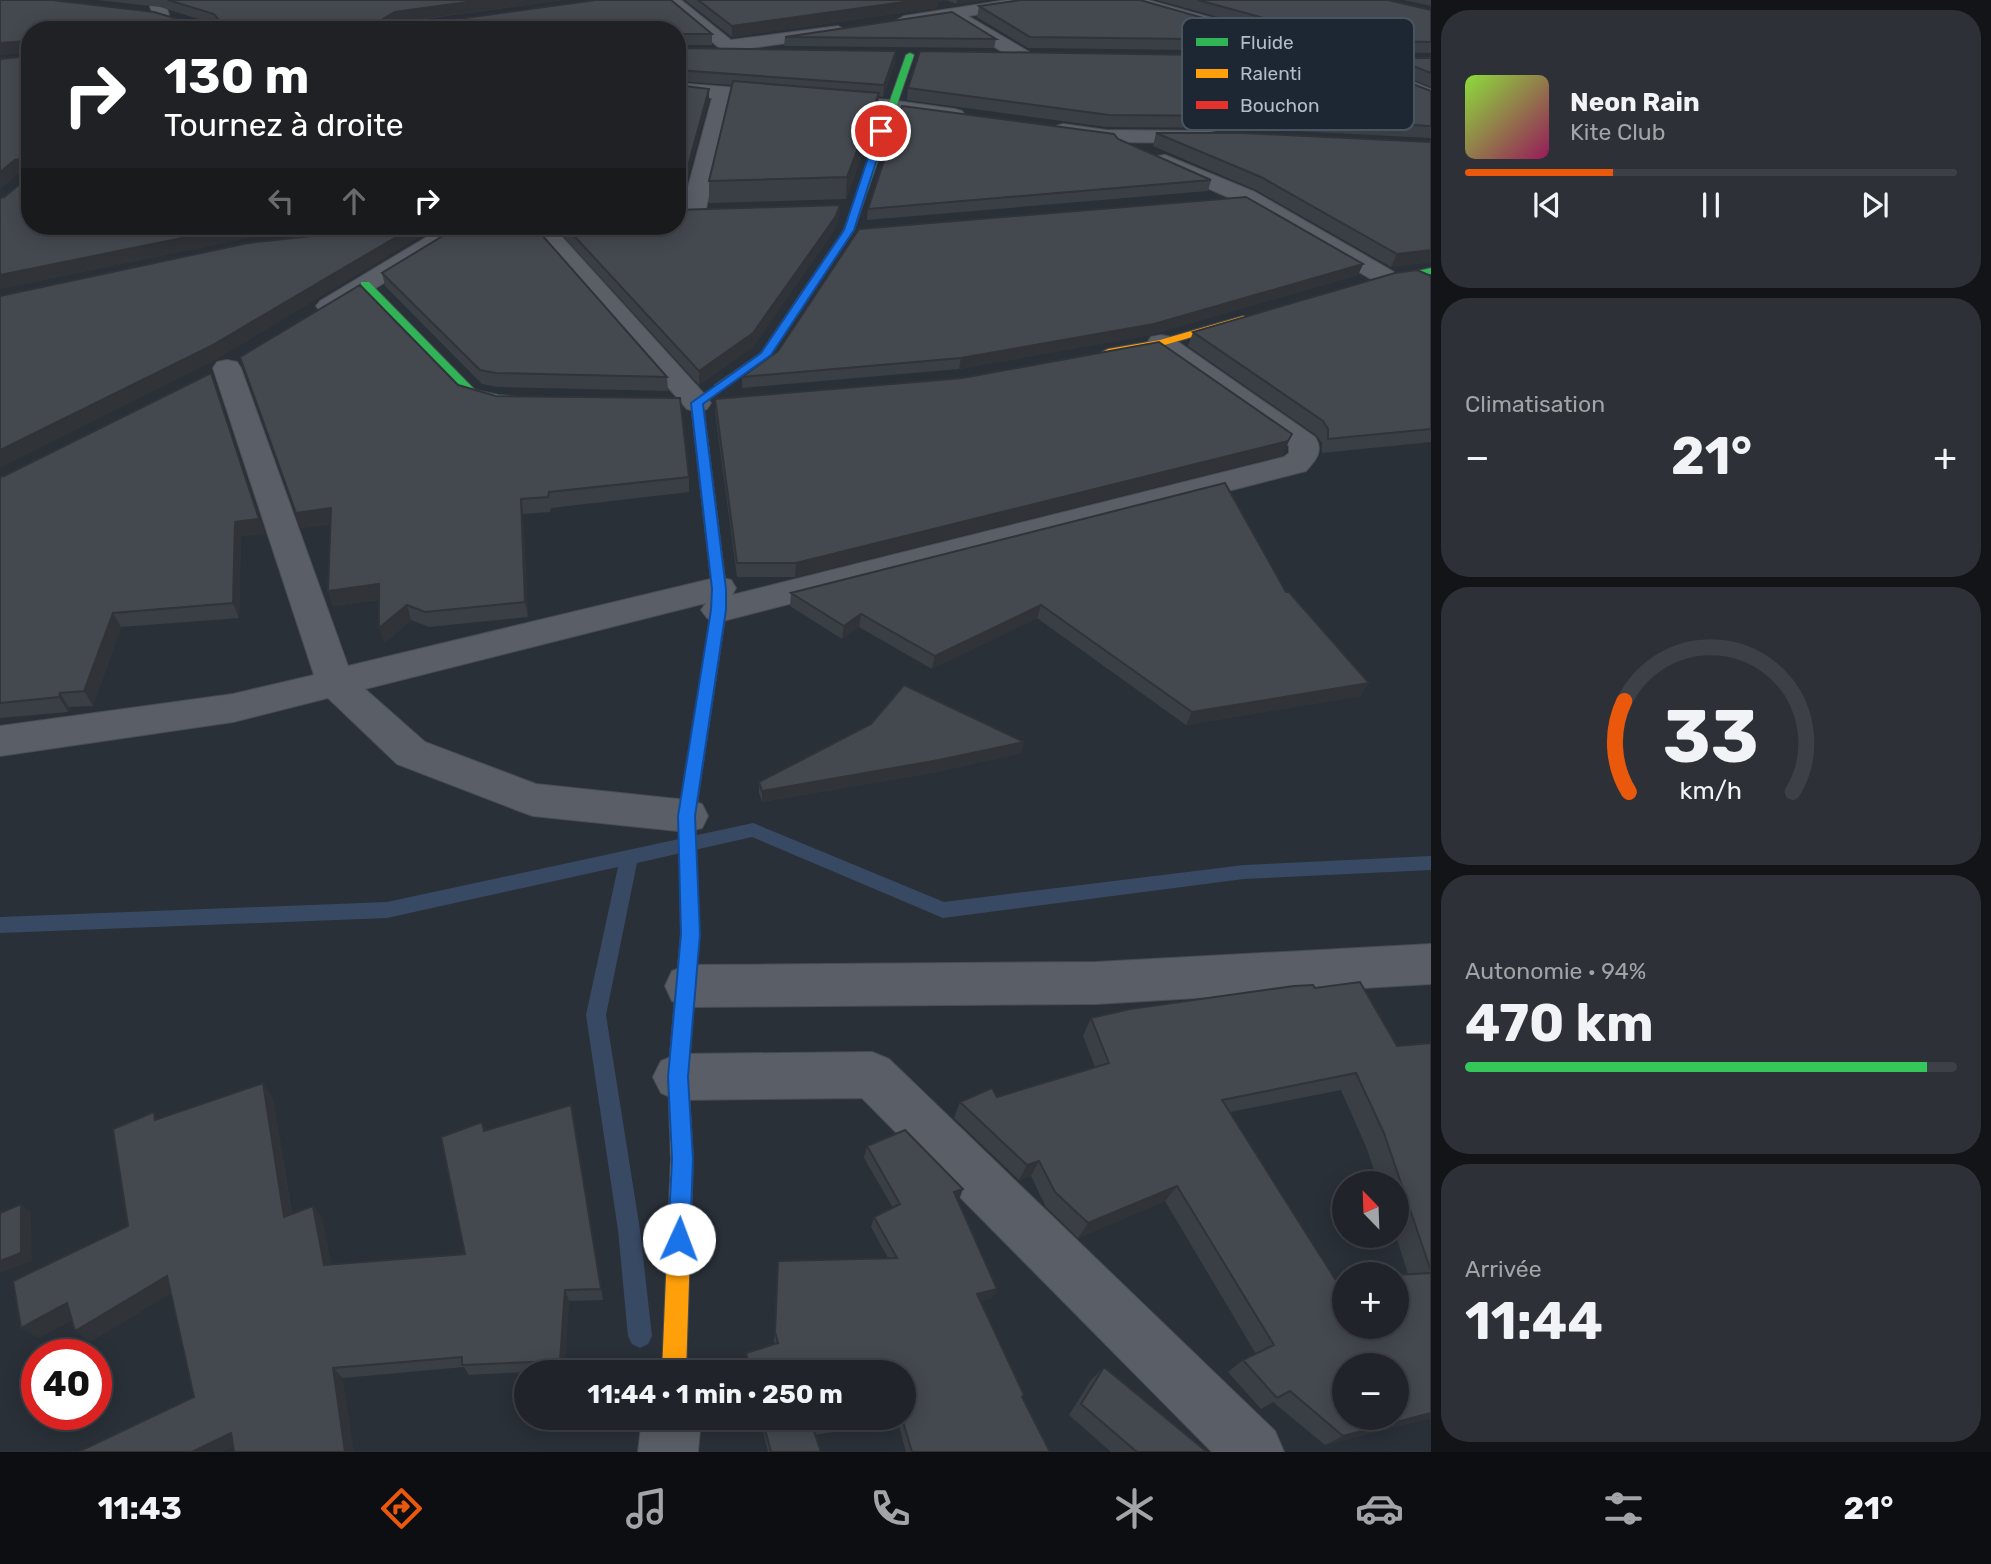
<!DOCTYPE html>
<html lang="fr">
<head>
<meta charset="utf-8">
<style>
	:root { --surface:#20242a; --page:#2d3036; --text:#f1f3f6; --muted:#a2a4a8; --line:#3d4147; --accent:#ea580c }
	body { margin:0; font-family:Rubik,sans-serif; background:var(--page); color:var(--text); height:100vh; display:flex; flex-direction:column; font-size:26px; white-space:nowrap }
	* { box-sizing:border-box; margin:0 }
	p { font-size:23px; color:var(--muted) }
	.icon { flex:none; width:38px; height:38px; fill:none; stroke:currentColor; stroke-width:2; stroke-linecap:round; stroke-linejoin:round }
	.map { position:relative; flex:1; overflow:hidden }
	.panel { display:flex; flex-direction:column; gap:10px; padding:10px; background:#121417; width:560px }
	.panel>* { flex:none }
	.top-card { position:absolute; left:21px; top:21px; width:665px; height:214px; border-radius:28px; box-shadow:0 4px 18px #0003,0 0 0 2px var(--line); background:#202124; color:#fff; overflow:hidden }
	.needle { width:46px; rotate:337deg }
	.tools { position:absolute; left:1332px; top:1171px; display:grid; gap:14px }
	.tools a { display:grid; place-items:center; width:77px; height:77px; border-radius:50%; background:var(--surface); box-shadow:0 4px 18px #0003,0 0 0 2px var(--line); font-size:35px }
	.speed { position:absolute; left:21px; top:1339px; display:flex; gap:14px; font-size:35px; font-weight:700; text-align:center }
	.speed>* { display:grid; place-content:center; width:91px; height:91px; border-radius:50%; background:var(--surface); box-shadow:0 4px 18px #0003,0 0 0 2px var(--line); line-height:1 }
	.speed .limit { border:10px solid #d22; background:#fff; color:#111 }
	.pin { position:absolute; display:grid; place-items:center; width:60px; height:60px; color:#fff; margin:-30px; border:4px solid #fff; border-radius:50%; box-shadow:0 2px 7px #0007 }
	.me { position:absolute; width:77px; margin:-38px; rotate:2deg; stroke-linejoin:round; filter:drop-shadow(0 0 5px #0008) }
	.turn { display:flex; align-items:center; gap:24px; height:147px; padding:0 28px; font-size:32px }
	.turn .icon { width:91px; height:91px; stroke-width:2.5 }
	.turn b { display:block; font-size:49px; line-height:60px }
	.lanes { display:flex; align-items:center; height:66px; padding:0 28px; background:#0003; justify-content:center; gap:35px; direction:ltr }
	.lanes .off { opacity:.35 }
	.big { font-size:52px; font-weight:700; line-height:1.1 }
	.panel .tile { flex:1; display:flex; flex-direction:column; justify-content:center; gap:10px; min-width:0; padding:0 24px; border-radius:28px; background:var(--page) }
	.panel .dial { align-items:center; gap:0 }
	.dial svg { height:182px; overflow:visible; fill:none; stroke:var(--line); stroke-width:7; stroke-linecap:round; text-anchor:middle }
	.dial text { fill:var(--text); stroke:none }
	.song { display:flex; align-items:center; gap:21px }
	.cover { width:84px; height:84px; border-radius:10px; background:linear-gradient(135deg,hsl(90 70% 55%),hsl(330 70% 35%)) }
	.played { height:7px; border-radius:4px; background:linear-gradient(90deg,var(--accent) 30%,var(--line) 30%) }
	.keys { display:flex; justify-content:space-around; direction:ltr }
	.heat { display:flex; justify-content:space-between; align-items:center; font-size:38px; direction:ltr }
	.charge { height:10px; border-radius:5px; background:linear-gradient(90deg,#34c759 94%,var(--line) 0) }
	.trip { position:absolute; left:514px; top:1360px; width:402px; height:70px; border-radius:35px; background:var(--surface); box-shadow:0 4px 18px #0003,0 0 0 2px var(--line); font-weight:700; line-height:70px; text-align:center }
	.dock { display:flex; height:112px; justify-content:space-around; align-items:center; background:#0d0e11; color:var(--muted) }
	.dock .icon { width:49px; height:49px }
	.dock .active { color:var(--accent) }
	.dock b { font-size:32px; color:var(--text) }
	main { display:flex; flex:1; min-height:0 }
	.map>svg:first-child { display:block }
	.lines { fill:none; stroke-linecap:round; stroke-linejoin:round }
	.stream { fill:#384963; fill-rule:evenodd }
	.street-casing { stroke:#484c53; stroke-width:2 }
	.fast-casing { stroke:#484c53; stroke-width:2 }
	.slow-casing { stroke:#484c53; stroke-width:2 }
	.jam-casing { stroke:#484c53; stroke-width:2 }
	.street { fill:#5a5e66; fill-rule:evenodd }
	.fast { fill:#30b455; fill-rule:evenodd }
	.slow { fill:#ff9f0a; fill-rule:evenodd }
	.jam { fill:#e5322d; fill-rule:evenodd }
	.wall { fill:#3a3f45; fill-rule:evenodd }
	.shaded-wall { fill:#303338 }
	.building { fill:#444950; stroke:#303338; stroke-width:2; fill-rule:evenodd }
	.route { fill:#1a73e8; stroke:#114b97; stroke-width:2 }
	.key { fill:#1d2633; stroke:#4a5360; stroke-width:2 }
	.key-label { font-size:19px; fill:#b4bcc9 }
</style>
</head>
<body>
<main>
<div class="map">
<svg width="1431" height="1452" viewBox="0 0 1431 1452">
	<rect width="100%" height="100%" fill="#2a3038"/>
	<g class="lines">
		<path class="stream" d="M753,823L944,902L1244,865L1431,856V870L1244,879L943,918L752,837L637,863L606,1015L640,1230L652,1336L648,1344L640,1348L632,1344L628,1336L618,1230L586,1015L618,867L387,918L0,933V917L387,902Z"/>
		<defs>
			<path id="street" d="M148,0H164L169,15L166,19H154Z
				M663,0H681L731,40L838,26L847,31L838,36L743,49L745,53L742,57H730Z
				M1007,0H1048L1040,5L968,16L1031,53L1033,57L1031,61H1017L949,19L904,26L895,21L904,16Z
				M1122,0H1148L1354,58L1431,89V102L1340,66L1124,4Z
				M677,83L890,100L955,109L962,111L965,115L962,119L955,121L890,112L731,99L705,213L701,218H685L681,213L712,98L677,95Z
				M1063,124L1106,130L1209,131L1216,133L1219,137L1216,141L1209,143L1106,142L1056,134L1053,130L1056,126Z
				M1165,155L1255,192L1394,272L1398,277L1394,282L1385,285L1376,282L1239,202L1157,166L1154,161L1157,156Z
				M445,226H473L469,231L338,311L329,314L320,311L316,306L320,301Z
				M527,226H552L707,397L711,403L707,409L697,412L687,409Z
				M1161,335L1171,337L1315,437C1324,451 1316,460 1306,471L719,622L707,618L701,610L706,603L365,689L425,742L536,784L687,800L702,804L708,816L702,828L687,832L533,816L519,811L397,764L328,698L233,722L0,756V726L233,694L314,675L213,368L217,362L227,360L237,362L241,368L348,666L719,577L731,580L736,588L732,595L1284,457L1289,453V446L1151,349L1147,343L1151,337Z
				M1431,944V984L1096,1004L688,1007L672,1001L665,986L672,971L688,965L1096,962Z
				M872,1052L889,1059L1275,1431L1284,1452H1212L862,1098L678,1100L661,1093L653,1077L661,1061L678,1054Z
				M642,1418H701L698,1452H638Z"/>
			<path id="fast" d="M910,53L914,55L854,230L769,357L723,389H715V385L761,353L844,230L906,55Z
				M1431,268V274L1371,285L1366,282Z
				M361,282H369L475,390L498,395L520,397V401L498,403L467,394L361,286Z"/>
			<path id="slow" d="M1243,316L1247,317V321L1161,346L1108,355L1102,352L1108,349L1160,340Z
				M694,763L700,765L702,769L695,816L699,934L688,1077L693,1159L686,1372H662L671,1159L668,1077L681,934L679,816L686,769L688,765Z"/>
			<path id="jam" d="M1302,59H1431V63H1299Z
				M719,384L725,387L723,389L703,404L726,588V610L702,769L700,773H688L686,769L712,610V588L691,403Z"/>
		</defs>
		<use href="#street" class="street-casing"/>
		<use href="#fast" class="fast-casing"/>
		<use href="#slow" class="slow-casing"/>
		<use href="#jam" class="jam-casing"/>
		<use href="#street" class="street"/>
		<use href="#fast" class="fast"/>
		<use href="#slow" class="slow"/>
		<use href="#jam" class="jam"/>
	</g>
	<path class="wall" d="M0,0H52L154,12L187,22H208L160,7L97,0H562L402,22H436L596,0H671L712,34V45H677V30H30V226H353L252,237L0,289V198L4,197L26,179V171L20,172L0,189V59L27,56V52L0,55Z
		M685,0H987L956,4L946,0L938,2L937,8L732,37Z
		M1157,0H1388L1431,10V53L1340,51Z
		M1403,0H1431V6Z
		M979,6L1281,40L1277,51L1028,48L977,17Z
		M785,37L996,39L994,48L784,46Z
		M677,48L895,63L883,97L878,96L877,114L846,199L709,203V181L732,85L677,81Z
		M1393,58H1431V87L1388,69Z
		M908,88L1431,91V138L1237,128L1106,127L907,100Z
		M1156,133L1431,142V262L1391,267L1256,190L1153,146Z
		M1211,180L1208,191L867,220L868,209Z
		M840,205L839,218L835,229L753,347L699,385L554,226H677Z
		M1363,264L1358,275L1150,335L959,369L742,388V377Z
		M382,273L667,377L668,391L498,387L482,384L385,286Z
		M1431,276V442L1322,453V443L1316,435L1188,346L1193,332Z
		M240,357L458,385L689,477V492L551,508L550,512L523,514L528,617L429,627L411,620L384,644L379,600L333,606L331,524L301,528Z
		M715,399L1283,455L795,577H737L715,412Z
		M0,477L265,533L241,536L239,618L121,627L93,706L69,707L68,712L0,718Z
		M1286,592L1361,696L1186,725L1037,618L932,669L859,627L842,639L790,606L791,593Z
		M1024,742L1021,753L937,772L762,802L759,793V782Z
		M1315,988L1397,1046L1431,1043V1418L1325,1445L1273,1402L1261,1409L1228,1372L1243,1360L1256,1354L1165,1201L1078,1238L1046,1207L1031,1176L1019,1180L954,1118L960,1102L997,1097L1095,1067L1083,1036L1091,1018ZM1341,1090L1367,1149L1378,1183H1396V1236L1408,1274L1335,1279L1230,1112Z
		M273,1098L292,1214L313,1206L322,1218L331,1265L465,1254L485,1131L574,1119L603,1300L569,1301L564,1370L469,1375L464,1367L343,1378L233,1447L222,1452L194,1397L171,1293L90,1342L72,1320L38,1338L128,1226L160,1118Z
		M867,1146L959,1200H958L997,1289L992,1298L980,1301L1022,1397L1050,1452H906L898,1422L815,1435L821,1452H768L760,1418H905V1372H748L746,1361V1353L775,1344L774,1341L778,1261L888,1258L871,1227L874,1217L893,1208L864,1158Z
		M1104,1367L1207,1452H1111L1069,1415L1091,1380Z"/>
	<path class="shaded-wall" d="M482,0H562L397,22L385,30L383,19L395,12Z
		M918,0H946L938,2L937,8L732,37V26Z
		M957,0H987L956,4Z
		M27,41L30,52L0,55V43Z
		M896,51L895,63L883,97L884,85Z
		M709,89V100L681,204L677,206V193Z
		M879,93L877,114L846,199L847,177Z
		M26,158L30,170L20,172L0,189V172L15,160Z
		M840,205L839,218L835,229L753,347L699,385V371Z
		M241,226H353L252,237L0,289V275Z
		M415,226H418L420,237L216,360L0,468V450Z
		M1431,250V262L1391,267L1397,254Z
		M1363,264L1358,275L1150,335L959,369L961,358Z
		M216,387L265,533L241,536L239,618L233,603Z
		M1292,434L1283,455L795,577L796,563Z
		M521,499L523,514L528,617L525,602Z
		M331,508L336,523L301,528L296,513Z
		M379,584L384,599L333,606L328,591Z
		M407,605L411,620L384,644L379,628Z
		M1041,605L1037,618L932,669L935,656Z
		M113,613L121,627L93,706L84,691Z
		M861,614L859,627L842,639L844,626Z
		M1369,683L1361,696L1186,725L1192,712Z
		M60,693L69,707L68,712L59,697Z
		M1024,742L1021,753L937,772L762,802V791Z
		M263,1083L273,1098L294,1229L284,1217Z
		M571,1105L574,1119L603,1300L601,1289Z
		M1039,1161L1031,1176L1019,1180L1027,1165Z
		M1177,1186L1165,1201L1078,1238L1088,1223Z
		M963,1189L959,1200L950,1202L954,1192Z
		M21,1204L31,1213L32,1261L0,1273V1261Z
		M313,1206L322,1218L333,1277L324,1265Z
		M167,1276L180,1288L90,1342L75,1331Z
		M997,1289L992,1298L972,1304L977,1294Z
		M565,1290L569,1301L564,1370L560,1361Z
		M67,1303L83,1314L38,1338L21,1328Z
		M333,1368L343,1378L354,1452H345Z
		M1431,1413V1418L1325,1445L1343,1436Z
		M231,1433L243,1442L222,1452H192Z"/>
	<path class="building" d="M0,0H52L154,12L187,22H215L218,19L214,14L168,0H482L395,12L383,19L386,22H436L596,0H671L712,34H677V30H30V226H241L0,275V198L4,197L26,179V158L15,160L0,172V59L27,56V41L0,43Z
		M698,0H918L732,26Z
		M1021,0H1140L1281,40L1030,37L979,6Z
		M1198,0H1388L1431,10V42L1344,40Z
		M952,12L996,39L785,37Z
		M677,48L896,51L884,85L677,70Z
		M920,51L1343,57L1431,91V126L1241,116L1109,115L908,88Z
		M1393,58H1431V73Z
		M733,81L879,93L847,177L709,181Z
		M677,85L709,89L681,192L677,193Z
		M902,106L1114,134L1118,139L1211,180L868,209Z
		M1156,133H1241L1431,142V250L1397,254L1261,177Z
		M1246,197L1363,264L1154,324L961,358L742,377L778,351L859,229Z
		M840,205L836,216L753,333L699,371L565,226H677V210Z
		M403,226H415L211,346L0,450V296L248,243Z
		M459,226H534L667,377L496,373L480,370L382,273Z
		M1417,270L1431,276V429L1328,439V429L1323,421L1193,332L1395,273Z
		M360,285L458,385L496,396L680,398L689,477L549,492L548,497L521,499L525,602L425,612L407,605L379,628V584L328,591L331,508L296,513L240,357Z
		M1159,342L1292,434L1288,441L796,563H737L715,399L962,378Z
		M211,373L259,519L235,522L233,603L113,613L84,691L60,693L59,697L0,703V477L4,476Z
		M1225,483L1286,592H1289L1369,683L1192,712L1041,605L935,656L861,614L844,626L791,593Z
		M904,685L1024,742L939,760L762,791L759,782L871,724Z
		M1360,982L1397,1046L1431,1043V1271L1384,1133L1356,1073L1222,1100L1335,1279H1344V1326H1396V1275L1431,1273V1413L1343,1436L1290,1391L1277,1398L1243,1360L1274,1345L1177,1186L1088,1223L1055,1192L1039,1161L1027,1165L960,1102L992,1088L997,1097L1109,1063L1091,1018L1130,1009L1294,986L1313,985L1315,988ZM1344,1365H1396V1418H1344Z
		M263,1083L284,1217L313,1206L324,1265L465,1254L441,1137L482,1122L484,1131L571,1105L601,1289L565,1290L560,1361L462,1365V1357L333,1368L345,1452H234L231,1433L192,1452H78L194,1397L167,1276L75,1331L67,1303L21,1328L13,1281L128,1226L113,1129L154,1112L155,1120Z
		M905,1130L963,1189L954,1192L997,1289L977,1294L1024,1395L1022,1397L1050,1452H912L902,1418H905V1372H751L746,1353L778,1343L775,1332L778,1261L897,1258L874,1217L900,1204L867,1146Z
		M21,1204V1253L0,1261V1213Z
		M1104,1367L1207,1452H1137L1081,1404Z
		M762,1418H883L813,1428L821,1452H771Z"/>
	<path class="route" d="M881,129L886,131L854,230L771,355L703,404L726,589V610L695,816L700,934L688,1077L693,1159L690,1239L687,1247L679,1250L671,1247L668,1239L672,1159L668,1077L681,934L678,816L711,610L712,589L691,403L761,353L844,230L877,131Z"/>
	<rect x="1182" y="18" width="232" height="112" rx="10" class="key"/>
	<rect x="1196" y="38" width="32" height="8" fill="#30b455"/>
	<rect x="1196" y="69" width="32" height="9" fill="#ff9f0a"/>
	<rect x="1196" y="101" width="32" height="8" fill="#e5322d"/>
	<g class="key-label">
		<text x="1240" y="49">Fluide</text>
		<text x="1240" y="80">Ralenti</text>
		<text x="1240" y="112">Bouchon</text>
	</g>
</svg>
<div class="tools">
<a><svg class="needle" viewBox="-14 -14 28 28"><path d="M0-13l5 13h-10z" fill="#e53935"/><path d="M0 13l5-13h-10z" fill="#a2a4a8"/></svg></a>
<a>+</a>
<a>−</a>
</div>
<div class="speed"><div class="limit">40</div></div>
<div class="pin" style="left:881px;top:131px;background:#d93025"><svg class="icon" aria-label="arrive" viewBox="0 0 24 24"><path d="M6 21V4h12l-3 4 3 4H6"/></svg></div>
<svg class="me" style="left:679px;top:1239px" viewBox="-20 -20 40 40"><circle r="19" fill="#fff"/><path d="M0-13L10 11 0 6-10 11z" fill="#1a73e8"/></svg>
<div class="trip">11:44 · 1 min · 250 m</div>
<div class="top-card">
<div class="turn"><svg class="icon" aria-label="right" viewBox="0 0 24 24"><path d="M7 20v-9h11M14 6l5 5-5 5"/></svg><div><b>130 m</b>Tournez à droite</div></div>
<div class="lanes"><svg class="icon off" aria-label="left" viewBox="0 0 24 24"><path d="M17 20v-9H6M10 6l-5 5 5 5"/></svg><svg class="icon off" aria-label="ahead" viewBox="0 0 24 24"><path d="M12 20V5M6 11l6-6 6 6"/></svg><svg class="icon" aria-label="right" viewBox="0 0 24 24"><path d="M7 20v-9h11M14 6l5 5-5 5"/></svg></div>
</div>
</div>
<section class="panel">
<div class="tile">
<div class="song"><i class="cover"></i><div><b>Neon Rain</b><p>Kite Club</p></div></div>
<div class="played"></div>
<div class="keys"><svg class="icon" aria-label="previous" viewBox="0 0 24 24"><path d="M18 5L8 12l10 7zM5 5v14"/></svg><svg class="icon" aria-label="pause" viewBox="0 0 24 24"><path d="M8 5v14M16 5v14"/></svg><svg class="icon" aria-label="next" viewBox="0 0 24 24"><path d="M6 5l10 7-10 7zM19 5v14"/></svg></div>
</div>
<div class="tile"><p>Climatisation</p>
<div class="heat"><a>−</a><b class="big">21°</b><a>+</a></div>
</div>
<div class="tile dial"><svg viewBox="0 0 100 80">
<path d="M14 69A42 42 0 1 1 86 69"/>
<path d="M14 69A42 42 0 0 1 12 29" stroke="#ea580c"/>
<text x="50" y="56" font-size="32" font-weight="700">33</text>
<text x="50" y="72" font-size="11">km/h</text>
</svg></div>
<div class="tile"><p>Autonomie · 94%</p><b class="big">470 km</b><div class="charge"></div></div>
<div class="tile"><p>Arrivée</p><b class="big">11:44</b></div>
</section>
</main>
<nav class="dock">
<b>11:43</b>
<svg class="icon active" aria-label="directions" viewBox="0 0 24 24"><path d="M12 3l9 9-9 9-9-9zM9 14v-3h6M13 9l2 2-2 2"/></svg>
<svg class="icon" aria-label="music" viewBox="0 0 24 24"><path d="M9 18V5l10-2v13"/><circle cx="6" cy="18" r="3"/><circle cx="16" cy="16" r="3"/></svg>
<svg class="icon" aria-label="phone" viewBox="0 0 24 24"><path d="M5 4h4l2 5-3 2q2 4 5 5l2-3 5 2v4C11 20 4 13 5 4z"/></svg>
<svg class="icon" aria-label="climate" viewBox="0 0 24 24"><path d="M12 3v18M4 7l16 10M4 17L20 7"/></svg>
<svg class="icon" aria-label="car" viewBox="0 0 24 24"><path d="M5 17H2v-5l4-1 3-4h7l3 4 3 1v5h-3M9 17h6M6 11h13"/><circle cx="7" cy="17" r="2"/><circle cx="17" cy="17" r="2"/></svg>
<svg class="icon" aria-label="filters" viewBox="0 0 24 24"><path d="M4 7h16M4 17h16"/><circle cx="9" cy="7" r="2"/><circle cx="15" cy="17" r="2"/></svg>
<b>21°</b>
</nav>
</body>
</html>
